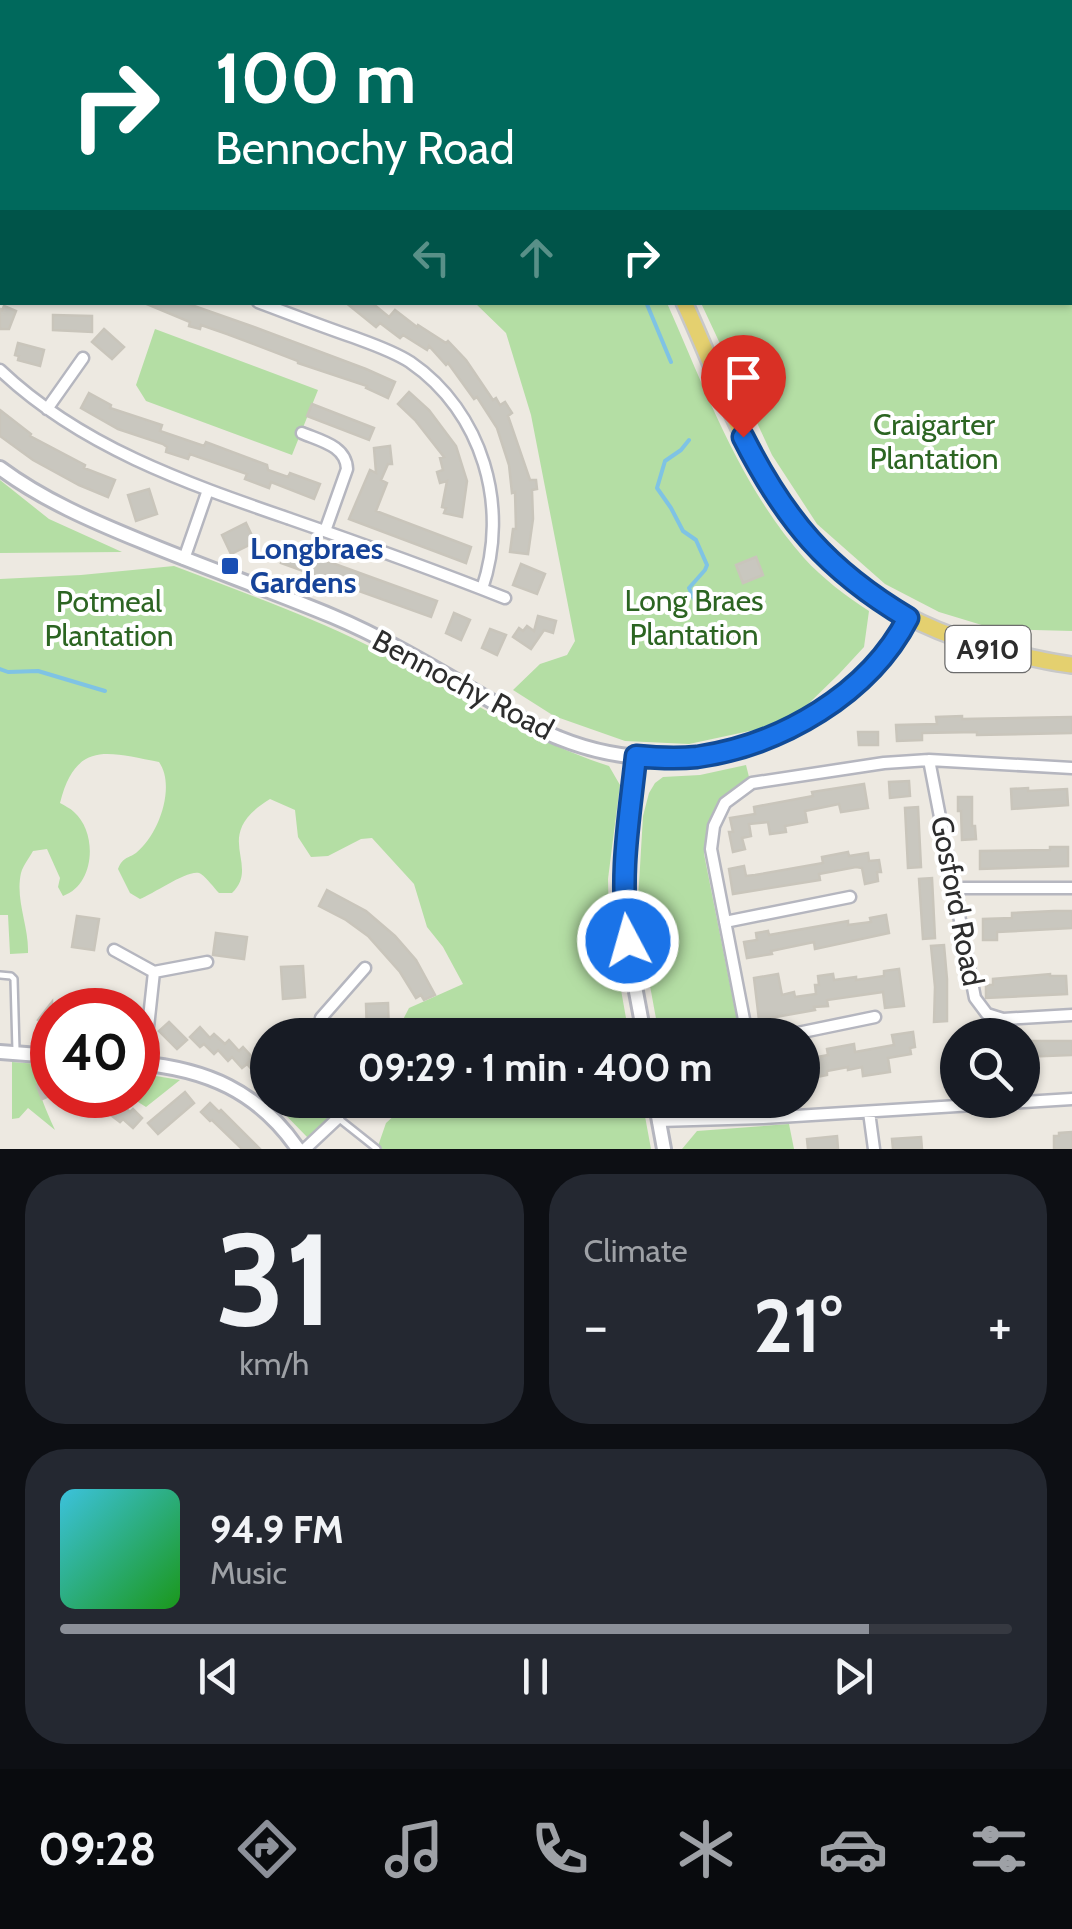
<!DOCTYPE html>
<html lang="en">
<head>
<meta charset="utf-8">
<style>
	:root { --surface:#171b24; --page:#242831; --text:#f1f3f6; --muted:#9ea1a6; --line:#363941; --accent:#8c9099 }
	body { margin:0; font-family:Cabin,sans-serif; background:var(--page); color:var(--text); height:100vh; display:flex; flex-direction:column; font-size:38px; white-space:nowrap }
	* { box-sizing:border-box; margin:0 }
	p { font-size:32px; color:var(--muted) }
	.icon { flex:none; width:55px; height:55px; fill:none; stroke:currentColor; stroke-width:2; stroke-linecap:round; stroke-linejoin:round }
	.map { position:relative; height:1149px; overflow:hidden }
	.side { display:flex; flex-direction:column; gap:25px; padding:25px; background:#0d0f14; flex:1 }
	.side>* { flex:none }
	.hud { position:absolute; left:0px; top:0px; width:1072px; height:305px; box-shadow:0 2px 8px #0004; background:#00695c; color:#fff; overflow:hidden }
	.tools { position:absolute; left:940px; top:1018px; display:grid; gap:20px }
	.tools a { display:grid; place-items:center; width:100px; height:100px; border-radius:50%; background:var(--surface); box-shadow:0 2px 8px #0004; font-size:50px }
	.speed { position:absolute; left:30px; top:988px; display:flex; gap:20px; font-size:50px; font-weight:700; text-align:center }
	.speed>* { display:grid; place-content:center; width:130px; height:130px; border-radius:50%; background:var(--surface); box-shadow:0 2px 8px #0004; line-height:1 }
	.speed .limit { border:15px solid #d22; background:#fff; color:#111 }
	.pin { position:absolute; display:grid; place-items:center; width:85px; height:85px; color:#fff; margin:-102px -42px; border-radius:50% 50% 50% 0; rotate:-45deg; box-shadow:0 0 10px #0007 }
	.pin .icon { rotate:45deg }
	.me { position:absolute; width:110px; margin:-55px; rotate:354deg; stroke-linejoin:round; filter:drop-shadow(0 0 8px #0008) }
	.turn { display:flex; align-items:center; gap:35px; height:210px; padding:0 50px; font-size:45px }
	.turn .icon { width:130px; height:130px; stroke-width:2.5 }
	.turn b { display:block; font-size:70px; line-height:85px }
	.lanes { display:flex; align-items:center; height:95px; padding:0 50px; background:#0003; justify-content:center; gap:50px; direction:ltr }
	.lanes .off { opacity:.35 }
	.big { font-size:75px; font-weight:800; line-height:1.1 }
	.side .tile { flex:1; display:flex; flex-direction:column; justify-content:center; gap:15px; min-width:0; padding:0 35px; border-radius:40px; background:var(--page) }
	.side .dial { align-items:center; gap:0 }
	.dial b { font-size:130px; line-height:1 }
	.song { display:flex; align-items:center; gap:30px }
	.cover { width:120px; height:120px; border-radius:15px; background:linear-gradient(135deg,hsl(190 70% 55%),hsl(120 70% 35%)) }
	.played { height:10px; border-radius:5px; background:linear-gradient(90deg,var(--accent) 85%,var(--line) 85%) }
	.keys { display:flex; justify-content:space-around; direction:ltr }
	.heat { display:flex; justify-content:space-between; align-items:center; font-size:55px; direction:ltr }
	.side .tiles { flex:1; display:grid; gap:25px; grid-template-columns:1fr 1fr }
	.tile:last-child { grid-column:span 2 }
	.trip { position:absolute; left:250px; top:1018px; width:570px; height:100px; border-radius:50px; background:var(--surface); box-shadow:0 2px 8px #0004; font-weight:800; line-height:100px; text-align:center }
	.dock { display:flex; height:160px; justify-content:space-around; align-items:center; background:#090b0e; color:var(--muted) }
	.dock .icon { width:70px; height:70px }
	.dock .current { color:var(--accent) }
	.dock b { font-size:45px; color:var(--text) }
	.map>svg:first-child { display:block }
	.green { fill:#b4dea4 }
	.lines { fill:none; stroke-linecap:round; stroke-linejoin:round }
	.stream { stroke:#7fc3e4; stroke-width:4 }
	.building { fill:#c9c7bf; stroke:#c9c5bb; stroke-width:2.5 }
	.service-casing { stroke:#b5b6bf; stroke-width:10 }
	.minor-casing { stroke:#b5b6bf; stroke-width:15 }
	.tertiary-casing { stroke:#b5b6bf; stroke-width:18 }
	.primary-casing { stroke:#c8c8c8; stroke-width:20 }
	.service { stroke:#fff; stroke-width:5 }
	.minor { stroke:#fff; stroke-width:10 }
	.tertiary { stroke:#fff; stroke-width:12 }
	.primary { stroke:#e4d06f; stroke-width:15 }
	.route-casing { stroke:#114b97; stroke-width:25 }
	.route { stroke:#1a73e8; stroke-width:18 }
	.transit-dot { fill:#1a4fb4; stroke:#fff; stroke-width:4 }
	.labels { text-anchor:middle; stroke-width:8; stroke-linejoin:round; paint-order:stroke }
	.shield { fill:#fff; stroke:#6c6c6c; stroke-width:2.5 }
	.shield-label { font-size:28px; font-weight:bold; fill:#2d2d2d }
	.park-label { font-size:30px; fill:#2c6522; stroke:#fff }
	.transit-label { font-size:30px; font-weight:bold; fill:#164399; stroke:#fff; text-anchor:start }
	.street-label { font-size:30px; fill:#2d2d2d; stroke:#fff }
</style>
</head>
<body>
<div class="map">
<svg width="1072" height="1149" viewBox="0 0 1072 1149">
	<rect width="100%" height="100%" fill="#ede9e1"/>
	<path class="green" d="M0,0H292L299,2H2V120L0,119Z
		M1070,261H1072V631L995,629L939,612L885,584L817,524L772,455L701,303L1070,302Z
		M475,303H667C705,389 740,486 804,558C822,578 846,596 869,611L864,647L839,674L802,710L759,729L689,744L625,741L554,716L513,690L540,664L567,655L575,641L531,415L506,333Z
		M155,329L318,390L292,455L146,401L136,385Z
		M0,480L49,519L122,552L0,553Z
		M174,566C239,591 305,614 367,645C447,685 523,739 609,766L620,785L608,879L609,922L629,1035H395L409,1008L463,984L443,947L427,927L414,884L372,838L361,839L328,856L311,857L298,837L295,810L270,799C209,836 262,864 232,893H219C214,888 207,878 201,874C191,867 154,894 140,899L130,893L118,869C123,857 127,859 136,853C159,835 176,786 159,762C109,753 76,739 60,803C65,806 70,808 74,812C98,833 95,885 63,896L58,887L60,878L47,849L33,851C29,858 23,866 21,873C15,900 29,926 28,953L10,954L8,915H0V579L81,575Z
		M746,765L750,781C718,795 706,821 704,854L740,1035H659L640,931L638,901L643,816L649,793L655,783L663,777L700,775Z
		M12,1062L38,1064C35,1089 45,1107 55,1130L28,1108L19,1118L12,1119Z
		M138,1073L180,1080L146,1107L127,1095H138Z
		M271,1100H281L332,1116L319,1131L308,1138Z
		M396,1100H642L651,1149H377L386,1123L396,1114Z
		M789,1124L794,1149H682L697,1131Z"/>
	<g class="lines">
		<path class="stream" d="M101,0L107,2
			M646,302L671,362
			M689,440L681,450L665,461L657,488L671,508L683,531L696,540L707,565L705,570L689,588L695,601V608
			M0,669L8,672L38,671L105,691"/>
	</g>
	<path class="building" d="M142,302H183L254,327L366,369L395,382L388,398L366,388L367,386L298,363V361L227,334L201,325L200,329L189,326L190,322Z
		M345,302H371L389,317L395,310L417,327L418,325L446,343L448,341L466,360L493,400L496,398L500,405L505,402L512,413L508,416L530,480H536L537,489L532,490L533,519L528,554L510,552L513,529H516L515,492L512,493L509,465L497,428L477,397L474,399L448,363L446,365L429,346L427,350L403,335L400,338L380,323L376,327Z
		M4,306L16,311L9,329H0V309L2,310Z
		M53,315L92,316V332L53,330Z
		M104,329L124,347L112,359L92,342Z
		M18,343L44,350L40,366L18,360L19,356L15,355Z
		M409,392L429,410L456,446L467,481L462,517L444,513L446,508L442,507L447,481L440,483L437,472L443,470L440,458L444,457L415,420L398,404Z
		M89,393L111,405L110,408L162,425L160,431L204,446L206,442L267,465L268,470L288,477L290,473L320,484L314,499L271,482L269,488L245,479L247,474L190,454L188,459L166,452L167,447L163,444L118,429L81,408Z
		M312,404L374,428L369,440L307,416Z
		M0,410L31,434L30,436L85,465L84,468L115,480L108,497L79,485L33,460L0,436Z
		M390,446L392,464H388L381,480L387,483L376,511L471,547L466,563L349,519L370,470L376,473L374,448Z
		M149,489L157,514L136,521L128,495Z
		M246,523L255,542L231,554L222,535Z
		M288,547L437,601L431,617L281,563Z
		M756,557L763,575L743,583L736,565Z
		M521,564L545,574L537,594L513,585Z
		M454,613L470,620L461,640L446,633Z
		M538,616L556,621L553,633L544,630L531,649L513,637L519,628L523,631L527,626L534,631Z
		M490,629L506,635L497,655L482,648Z
		M962,716V719L1072,717V733L977,735V732L922,733V740L897,741L896,725L937,724L936,717Z
		M858,732H878V745H859Z
		M909,781L910,796L890,798L889,782Z
		M864,784L868,808L841,812L839,804L805,811L807,822L785,826L786,832L770,834L768,822L749,824L751,836L742,838L745,849L733,852L729,832H733L730,818L755,814L754,807L813,796L812,792Z
		M1028,788V791L1067,789L1068,805L1012,809L1011,789Z
		M958,797H972V826H975L976,839L962,840L961,811H958Z
		M918,807L921,867L908,868L905,808Z
		M1050,847H1068V866L980,869V851L1050,850Z
		M848,852L849,856L868,853L869,861L879,860L881,872H877L878,881L865,884L862,868L856,867L819,874L820,880L733,894L729,869L744,866L746,876L755,875L823,863L822,857Z
		M932,878L935,938L923,939L919,879Z
		M327,890L366,911L395,936L416,960L435,995L424,1000L421,995L416,998L400,972L368,936L346,920L319,906Z
		M1054,911H1072V928L997,932V940H983V919L1012,918V913Z
		M886,915L889,933L815,949L814,942L771,951L772,954L747,958L744,942L757,940L756,933L768,931L769,935L848,921V925L871,922L870,918Z
		M77,916L99,919L94,950L72,947Z
		M216,933L247,937L244,959L213,955Z
		M944,945L947,979V1021L934,1022L935,987L931,946Z
		M303,966L305,997L283,999L281,967Z
		M899,969L904,1006L885,1008L883,992L827,1000L828,1006L814,1007L815,1010L759,1020L754,978L778,974L782,995L794,992L795,997L816,994L815,985H819L818,976L833,974L834,980L856,977V980L884,976V971Z
		M1050,974V976H1066L1067,994L986,998V985H993V979Z
		M52,1002V1031L38,1020Z
		M388,1003L389,1034L367,1035L366,1004Z
		M169,1022L187,1040L177,1049L159,1031Z
		M200,1027L210,1038L214,1034L225,1044L229,1040L239,1051L243,1047L253,1058L247,1064L257,1055L268,1067V1088L247,1064L242,1068L232,1057L228,1061L218,1050L214,1054L204,1044L200,1047L190,1037Z
		M913,1032L915,1047L910,1048L911,1054L888,1058L890,1072L863,1076L862,1067L848,1070V1067L827,1071V1075L802,1080V1063L808,1062L807,1059L828,1055L827,1049L854,1044L855,1052L894,1045L892,1035Z
		M1022,1041H1072V1055L1022,1057Z
		M52,1081V1095L42,1099L37,1086Z
		M185,1092L194,1103L158,1134L148,1123Z
		M83,1095H110L118,1105L120,1103L130,1112L133,1109L142,1118L133,1128L123,1119L120,1122L99,1106L96,1108Z
		M370,1100H392L393,1114L371,1115Z
		M210,1103L219,1112L221,1110L260,1149H242L212,1120L210,1121L201,1112Z
		M1072,1132V1149H1054V1136H1059V1133Z
		M837,1136L838,1149H808L807,1139Z
		M921,1137L922,1149H893L892,1139Z"/>
	<g class="lines">
		<defs>
			<path id="service" d="M0,975L11,976L14,979L16,1050
				M338,1118L377,1149"/>
			<path id="minor" d="M745,0L746,2
				M551,2L554,0
				M0,208L2,209
				M258,302C290,314 321,326 353,337C372,344 393,351 410,362C483,412 510,507 482,589
				M0,370C81,447 186,483 290,519C362,544 434,570 505,598
				M47,409L83,358
				M302,433C321,441 346,446 347,469L325,531
				M184,559L208,490
				M929,760L975,998L987,1014L1003,1019L1072,1015
				M953,888H1072
				M725,922L850,897
				M114,950L154,972L207,962
				M337,1035L321,1018L365,968
				M747,1035L711,849L714,826L725,803L752,783L884,763L929,760L1072,768
				M788,1035L875,1017
				M144,1064L154,972
				M760,1100L763,1118
				M869,1112L874,1149
				M658,1121L763,1118L1072,1099
				M305,1149L338,1118L345,1100"/>
			<path id="tertiary" d="M0,468C43,500 92,521 141,541C204,567 269,590 332,616C387,639 441,672 493,702C515,714 535,729 559,738C635,769 722,763 794,726C840,702 884,664 908,618
				M636,756C631,802 621,849 623,896C625,942 636,989 644,1035
				M0,1052L52,1056
				M138,1063C206,1069 258,1091 298,1149
				M655,1100L664,1149"/>
			<path id="primary" d="M334,0L341,2
				M684,302C711,361 732,421 764,476C822,577 908,632 1019,655C1037,659 1054,663 1072,665"/>
		</defs>
		<use href="#service" class="service-casing"/>
		<use href="#minor" class="minor-casing"/>
		<use href="#tertiary" class="tertiary-casing"/>
		<use href="#primary" class="primary-casing"/>
		<use href="#service" class="service"/>
		<use href="#minor" class="minor"/>
		<use href="#tertiary" class="tertiary"/>
		<use href="#primary" class="primary"/>
	</g>
	<g class="lines">
		<defs>
			<path id="route" d="M628,941C619,873 629,822 636,756C656,758 676,759 697,757C781,745 869,694 908,618C827,570 785,520 743,437"/>
		</defs>
		<use href="#route" class="route-casing"/>
		<use href="#route" class="route"/>
	</g>
	<rect class="transit-dot" x="220" y="556" width="20" height="20" rx="5"/>
	<g class="labels">
		<rect class="shield" x="945.5" y="626" width="85" height="46" rx="8"/>
		<g class="shield-label">
			<text x="988" y="659">A910</text>
		</g>
		<g class="park-label">
			<text x="934" y="435">Craigarter<tspan x="934" dy="34">Plantation</tspan></text>
			<text x="694" y="611">Long Braes<tspan x="694" dy="34">Plantation</tspan></text>
			<text x="109" y="612">Potmeal<tspan x="109" dy="34">Plantation</tspan></text>
		</g>
		<g class="transit-label">
			<text x="250" y="559">Longbraes<tspan x="250" dy="34">Gardens</tspan></text>
		</g>
		<g class="street-label">
			<text transform="translate(463 685) rotate(28)" y="10">Bennochy Road</text>
			<text transform="translate(957 901) rotate(79)" y="10">Gosford Road</text>
		</g>
	</g>
</svg>
<div class="tools">
<a><svg class="icon" aria-label="search" viewBox="0 0 24 24"><circle cx="10" cy="10" r="6"/><path d="M15 15l6 6"/></svg></a>
</div>
<div class="speed"><div class="limit">40</div></div>
<div class="pin" style="left:743px;top:437px;background:#d93025"><svg class="icon" aria-label="arrive" viewBox="0 0 24 24"><path d="M6 21V4h12l-3 4 3 4H6"/></svg></div>
<svg class="me" style="left:628px;top:941px" viewBox="-20 -20 40 40"><circle r="17" fill="#1a73e8" stroke="#fff" stroke-width="3"/><path d="M0-11L8 9 0 5-8 9z" fill="#fff"/></svg>
<div class="trip">09:29 · 1 min · 400 m</div>
<div class="hud">
<div class="turn"><svg class="icon" aria-label="right" viewBox="0 0 24 24"><path d="M7 20v-9h11M14 6l5 5-5 5"/></svg><div><b>100 m</b>Bennochy Road</div></div>
<div class="lanes"><svg class="icon off" aria-label="left" viewBox="0 0 24 24"><path d="M17 20v-9H6M10 6l-5 5 5 5"/></svg><svg class="icon off" aria-label="ahead" viewBox="0 0 24 24"><path d="M12 20V5M6 11l6-6 6 6"/></svg><svg class="icon" aria-label="right" viewBox="0 0 24 24"><path d="M7 20v-9h11M14 6l5 5-5 5"/></svg></div>
</div>
</div>
<section class="side">
<div class="tiles">
<div class="tile dial"><b>31</b><p>km/h</p></div>
<div class="tile"><p>Climate</p>
<div class="heat"><a>−</a><b class="big">21°</b><a>+</a></div>
</div>
<div class="tile">
<div class="song"><i class="cover"></i><div><b>94.9 FM</b><p>Music</p></div></div>
<div class="played"></div>
<div class="keys"><svg class="icon" aria-label="previous" viewBox="0 0 24 24"><path d="M18 5L8 12l10 7zM5 5v14"/></svg><svg class="icon" aria-label="pause" viewBox="0 0 24 24"><path d="M8 5v14M16 5v14"/></svg><svg class="icon" aria-label="next" viewBox="0 0 24 24"><path d="M6 5l10 7-10 7zM19 5v14"/></svg></div>
</div>
</div>
</section>
<nav class="dock">
<b>09:28</b>
<svg class="icon current" aria-label="directions" viewBox="0 0 24 24"><path d="M12 3l9 9-9 9-9-9zM9 14v-3h6M13 9l2 2-2 2"/></svg>
<svg class="icon" aria-label="music" viewBox="0 0 24 24"><path d="M9 18V5l10-2v13"/><circle cx="6" cy="18" r="3"/><circle cx="16" cy="16" r="3"/></svg>
<svg class="icon" aria-label="phone" viewBox="0 0 24 24"><path d="M5 4h4l2 5-3 2q2 4 5 5l2-3 5 2v4C11 20 4 13 5 4z"/></svg>
<svg class="icon" aria-label="climate" viewBox="0 0 24 24"><path d="M12 3v18M4 7l16 10M4 17L20 7"/></svg>
<svg class="icon" aria-label="car" viewBox="0 0 24 24"><path d="M5 17H2v-5l4-1 3-4h7l3 4 3 1v5h-3M9 17h6M6 11h13"/><circle cx="7" cy="17" r="2"/><circle cx="17" cy="17" r="2"/></svg>
<svg class="icon" aria-label="filters" viewBox="0 0 24 24"><path d="M4 7h16M4 17h16"/><circle cx="9" cy="7" r="2"/><circle cx="15" cy="17" r="2"/></svg>
</nav>
</body>
</html>
